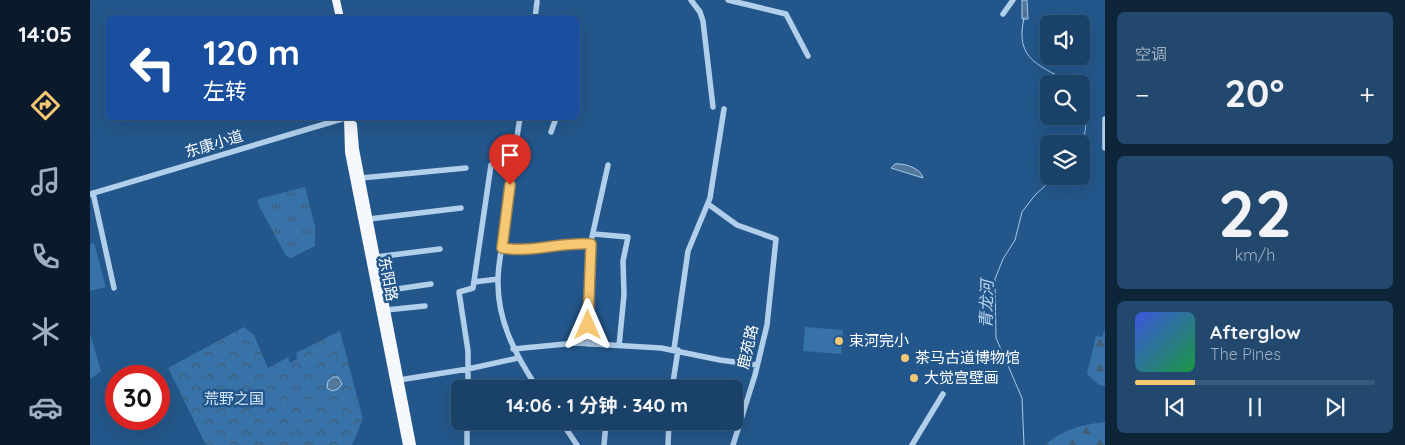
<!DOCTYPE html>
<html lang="zh">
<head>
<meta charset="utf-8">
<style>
	:root { --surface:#1a4168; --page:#23486e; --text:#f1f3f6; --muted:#9fafc0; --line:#385a7c; --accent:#f6c874 }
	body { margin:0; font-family:Quicksand,"Noto Sans SC",sans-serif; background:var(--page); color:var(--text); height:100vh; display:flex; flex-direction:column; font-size:19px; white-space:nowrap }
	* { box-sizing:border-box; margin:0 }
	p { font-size:16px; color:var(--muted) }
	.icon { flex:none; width:28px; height:28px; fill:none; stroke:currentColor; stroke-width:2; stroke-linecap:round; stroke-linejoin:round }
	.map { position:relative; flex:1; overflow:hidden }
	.drawer { display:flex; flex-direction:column; gap:12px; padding:12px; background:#0e2439; width:300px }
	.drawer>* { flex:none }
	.banner { position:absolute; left:15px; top:15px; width:475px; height:105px; border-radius:8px; box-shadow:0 5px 20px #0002,0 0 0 1px var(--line); background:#1a4fa0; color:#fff; overflow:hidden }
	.buttons { position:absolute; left:950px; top:15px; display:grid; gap:10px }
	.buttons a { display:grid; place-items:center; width:50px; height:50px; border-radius:8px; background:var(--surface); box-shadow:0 5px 20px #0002,0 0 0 1px var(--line); font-size:25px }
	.speed { position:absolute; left:15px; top:365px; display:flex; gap:10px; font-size:25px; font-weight:700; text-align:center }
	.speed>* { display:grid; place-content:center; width:65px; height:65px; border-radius:50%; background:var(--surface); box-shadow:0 5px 20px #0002,0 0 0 1px var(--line); line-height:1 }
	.speed .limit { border:8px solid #d22; background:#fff; color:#111 }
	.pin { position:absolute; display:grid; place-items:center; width:42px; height:42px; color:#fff; margin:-51px -21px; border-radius:50% 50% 50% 0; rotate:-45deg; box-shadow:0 0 5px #0007 }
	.pin .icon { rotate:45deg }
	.me { position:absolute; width:55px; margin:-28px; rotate:0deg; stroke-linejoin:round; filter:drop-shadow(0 0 4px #0008) }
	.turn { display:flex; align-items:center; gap:18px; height:105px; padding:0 15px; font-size:22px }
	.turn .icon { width:65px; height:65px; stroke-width:2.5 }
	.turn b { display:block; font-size:35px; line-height:42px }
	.big { font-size:38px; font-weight:700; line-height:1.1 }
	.drawer .card { flex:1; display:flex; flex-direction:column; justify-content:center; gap:8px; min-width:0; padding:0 18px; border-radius:8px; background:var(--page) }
	.drawer .dial { align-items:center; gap:0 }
	.dial b { font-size:65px; line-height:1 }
	.song { display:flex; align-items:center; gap:15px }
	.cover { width:60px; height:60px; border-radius:8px; background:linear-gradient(135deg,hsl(230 70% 55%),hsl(140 70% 35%)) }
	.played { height:5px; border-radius:2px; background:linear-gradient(90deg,var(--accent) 25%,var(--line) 25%) }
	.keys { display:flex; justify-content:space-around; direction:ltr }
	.heat { display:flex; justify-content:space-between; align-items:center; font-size:28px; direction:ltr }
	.trip { position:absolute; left:361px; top:380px; width:292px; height:50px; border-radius:8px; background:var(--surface); box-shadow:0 5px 20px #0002,0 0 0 1px var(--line); font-weight:700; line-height:50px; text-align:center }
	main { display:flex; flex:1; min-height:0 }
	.tabs { display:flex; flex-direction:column; width:90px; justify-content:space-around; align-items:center; background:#0a1a2a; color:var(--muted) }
	.tabs .icon { width:35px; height:35px }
	.tabs .on { color:var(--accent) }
	.tabs b { font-size:22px; color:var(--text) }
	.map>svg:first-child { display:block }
	.grass { fill:url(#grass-tufts) }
	.forest { fill:url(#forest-firs) }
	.park { fill:url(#park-crowns) }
	.garden { fill:#3772a8 }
	.water { fill:url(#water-ripples); stroke:#a5caec }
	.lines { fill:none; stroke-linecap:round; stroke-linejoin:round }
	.stream { stroke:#a5caec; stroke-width:1 }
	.minor { stroke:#b1cfeb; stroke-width:5.5 }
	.major { stroke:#f5f9fe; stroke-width:8 }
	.route-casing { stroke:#a0824b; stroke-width:12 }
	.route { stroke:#f6c874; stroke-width:9 }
	.poi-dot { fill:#f6c874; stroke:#23578b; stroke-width:2 }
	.labels { text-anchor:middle; stroke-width:5; stroke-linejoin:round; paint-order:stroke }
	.street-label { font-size:15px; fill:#fff; stroke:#23578b }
	.poi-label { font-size:15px; fill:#fff; stroke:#23578b; text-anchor:start }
	.park-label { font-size:15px; fill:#d5e7f8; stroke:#23578b }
	.water-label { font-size:16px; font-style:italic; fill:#bdd8f2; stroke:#23578b }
</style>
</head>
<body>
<main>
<nav class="tabs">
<b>14:05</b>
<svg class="icon on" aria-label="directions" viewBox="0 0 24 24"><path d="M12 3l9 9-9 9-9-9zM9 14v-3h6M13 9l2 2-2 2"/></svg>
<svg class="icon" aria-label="music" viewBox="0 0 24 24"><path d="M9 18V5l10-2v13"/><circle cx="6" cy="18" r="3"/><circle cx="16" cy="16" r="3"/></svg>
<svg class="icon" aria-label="phone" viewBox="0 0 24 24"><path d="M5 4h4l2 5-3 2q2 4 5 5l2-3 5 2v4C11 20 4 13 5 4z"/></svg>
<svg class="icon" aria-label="climate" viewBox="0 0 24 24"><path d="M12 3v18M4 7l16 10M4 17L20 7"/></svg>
<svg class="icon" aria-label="car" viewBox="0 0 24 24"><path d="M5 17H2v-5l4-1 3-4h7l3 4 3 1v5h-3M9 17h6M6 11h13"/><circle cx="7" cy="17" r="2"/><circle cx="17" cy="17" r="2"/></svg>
</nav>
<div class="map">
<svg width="1015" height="445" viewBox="0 0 1015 445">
	<defs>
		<pattern id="grass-tufts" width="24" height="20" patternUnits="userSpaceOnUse" patternTransform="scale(1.25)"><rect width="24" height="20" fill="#3772a8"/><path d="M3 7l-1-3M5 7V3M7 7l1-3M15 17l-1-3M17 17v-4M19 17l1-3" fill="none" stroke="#435d75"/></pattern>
		<pattern id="forest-firs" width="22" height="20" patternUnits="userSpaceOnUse" patternTransform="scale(1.25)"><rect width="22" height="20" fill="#3772a8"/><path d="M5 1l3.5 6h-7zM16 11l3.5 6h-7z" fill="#435d75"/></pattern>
		<pattern id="park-crowns" width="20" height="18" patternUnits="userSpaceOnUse" patternTransform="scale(1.25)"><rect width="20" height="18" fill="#3772a8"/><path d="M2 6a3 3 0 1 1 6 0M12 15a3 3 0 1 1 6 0" fill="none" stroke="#435d75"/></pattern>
		<pattern id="water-ripples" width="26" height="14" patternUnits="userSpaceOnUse" patternTransform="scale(1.25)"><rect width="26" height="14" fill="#54779c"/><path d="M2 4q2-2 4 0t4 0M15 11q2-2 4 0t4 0" fill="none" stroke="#505f70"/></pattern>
	</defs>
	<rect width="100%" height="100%" fill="#23578b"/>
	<path class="grass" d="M215,187L225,226V246L201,258L196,256L168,204V199Z"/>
	<path class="forest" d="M1015,329V386L1009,385L997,374L1006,336L1012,337Z
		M1015,422V445H955C973,429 991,425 1015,422Z"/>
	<path class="park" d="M154,327L164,335L178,368L198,357L200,363L207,359L206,353L250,331L273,419L262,445H116L78,368Z"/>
	<path class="garden" d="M4,243L16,287L0,291V244Z
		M715,327L753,330L751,354L713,351Z
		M0,333L11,371L0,379Z"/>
	<path class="water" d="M932,0H937L938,19H932Z
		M805,164C814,163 831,168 833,178L801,168Z
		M243,377H248L252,384L248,389L242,391L237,388L238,381Z"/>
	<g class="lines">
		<path class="stream" d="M934,18C924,61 951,66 984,84
			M991,91C1000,106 996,133 991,149
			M934,445L932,398L906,338L905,279L913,259L925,240L932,212L945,195L966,176"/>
		<path class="minor" d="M601,0L610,12L613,21L623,107
			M638,0L696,14L718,56
			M913,14L923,0
			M445,18L447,2
			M430,118C424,152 421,185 416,220C414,240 408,260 408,280C407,321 426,356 448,389
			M1015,119V148
			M461,132L466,118
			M271,178L376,168
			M3,193L24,288
			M0,194L255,118
			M618,204L647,225L686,239L677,325L665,375L643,445
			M279,219L371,208
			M504,234L538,237L533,261L534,295L529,346
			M412,248C442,253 470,242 501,244
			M286,257L350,249
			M384,282L408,279
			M293,291L341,284
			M296,310L335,306
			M498,344L500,246L518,165
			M423,349L486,343L571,348L630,360L667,365
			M584,349L598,251L620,198L634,109
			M309,380L378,369L428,358
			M378,389V351L369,292L383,288L401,165L421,168
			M582,389L588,350
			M377,421V445
			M471,421L487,445
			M514,445L516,423L579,428
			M578,445L579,421
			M822,445L853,394"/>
		<path class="major" d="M246,0L250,18
			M258,118L259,152L317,445
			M263,125L265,149L322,445"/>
	</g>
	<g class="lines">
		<defs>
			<path id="route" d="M420,185L412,248C444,253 469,242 501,244L498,325"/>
		</defs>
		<use href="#route" class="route-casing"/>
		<use href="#route" class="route"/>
	</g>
	<g class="poi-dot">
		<circle cx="749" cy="341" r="5"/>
		<circle cx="815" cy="358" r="5"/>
		<circle cx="824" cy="378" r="5"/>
	</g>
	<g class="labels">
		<g class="street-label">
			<text transform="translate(124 144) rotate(-17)" y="5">东康小道</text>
			<text transform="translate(298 279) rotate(79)" y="5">东阳路</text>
			<text transform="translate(658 347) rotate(-77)" y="5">鹿苑路</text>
		</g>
		<g class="poi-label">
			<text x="759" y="346">束河完小</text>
			<text x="825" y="363">茶马古道博物馆</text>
			<text x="834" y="383">大觉宫壁画</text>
		</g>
		<g class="park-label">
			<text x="144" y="404">荒野之国</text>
		</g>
		<g class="water-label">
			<text transform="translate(896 304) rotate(-88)" y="6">青龙河</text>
		</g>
	</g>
</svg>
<div class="buttons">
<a><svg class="icon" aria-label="sound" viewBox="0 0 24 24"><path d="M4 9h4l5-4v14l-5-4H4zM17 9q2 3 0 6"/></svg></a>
<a><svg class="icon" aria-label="search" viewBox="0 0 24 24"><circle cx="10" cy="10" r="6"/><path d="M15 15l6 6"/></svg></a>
<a><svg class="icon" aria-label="layers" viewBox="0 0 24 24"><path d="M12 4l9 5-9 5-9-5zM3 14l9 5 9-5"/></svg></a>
</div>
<div class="speed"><div class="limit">30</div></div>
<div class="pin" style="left:420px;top:185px;background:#d93025"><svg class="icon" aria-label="arrive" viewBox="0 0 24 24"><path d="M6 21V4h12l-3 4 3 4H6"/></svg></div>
<svg class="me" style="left:498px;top:325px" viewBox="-20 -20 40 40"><path d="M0-17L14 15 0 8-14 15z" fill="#f6c874" stroke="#fff" stroke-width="4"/></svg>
<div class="trip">14:06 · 1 分钟 · 340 m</div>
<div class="banner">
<div class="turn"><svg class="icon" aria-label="left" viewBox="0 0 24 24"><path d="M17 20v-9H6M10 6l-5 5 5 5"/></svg><div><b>120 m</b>左转</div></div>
</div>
</div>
<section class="drawer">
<div class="card"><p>空调</p>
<div class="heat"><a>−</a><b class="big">20°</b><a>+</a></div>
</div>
<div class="card dial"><b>22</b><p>km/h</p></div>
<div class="card">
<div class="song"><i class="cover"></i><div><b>Afterglow</b><p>The Pines</p></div></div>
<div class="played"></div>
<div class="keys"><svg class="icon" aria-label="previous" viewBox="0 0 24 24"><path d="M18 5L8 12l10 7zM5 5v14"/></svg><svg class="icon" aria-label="pause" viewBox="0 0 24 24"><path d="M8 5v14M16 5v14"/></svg><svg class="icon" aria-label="next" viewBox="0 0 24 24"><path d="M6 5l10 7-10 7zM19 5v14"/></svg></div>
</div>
</section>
</main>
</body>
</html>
